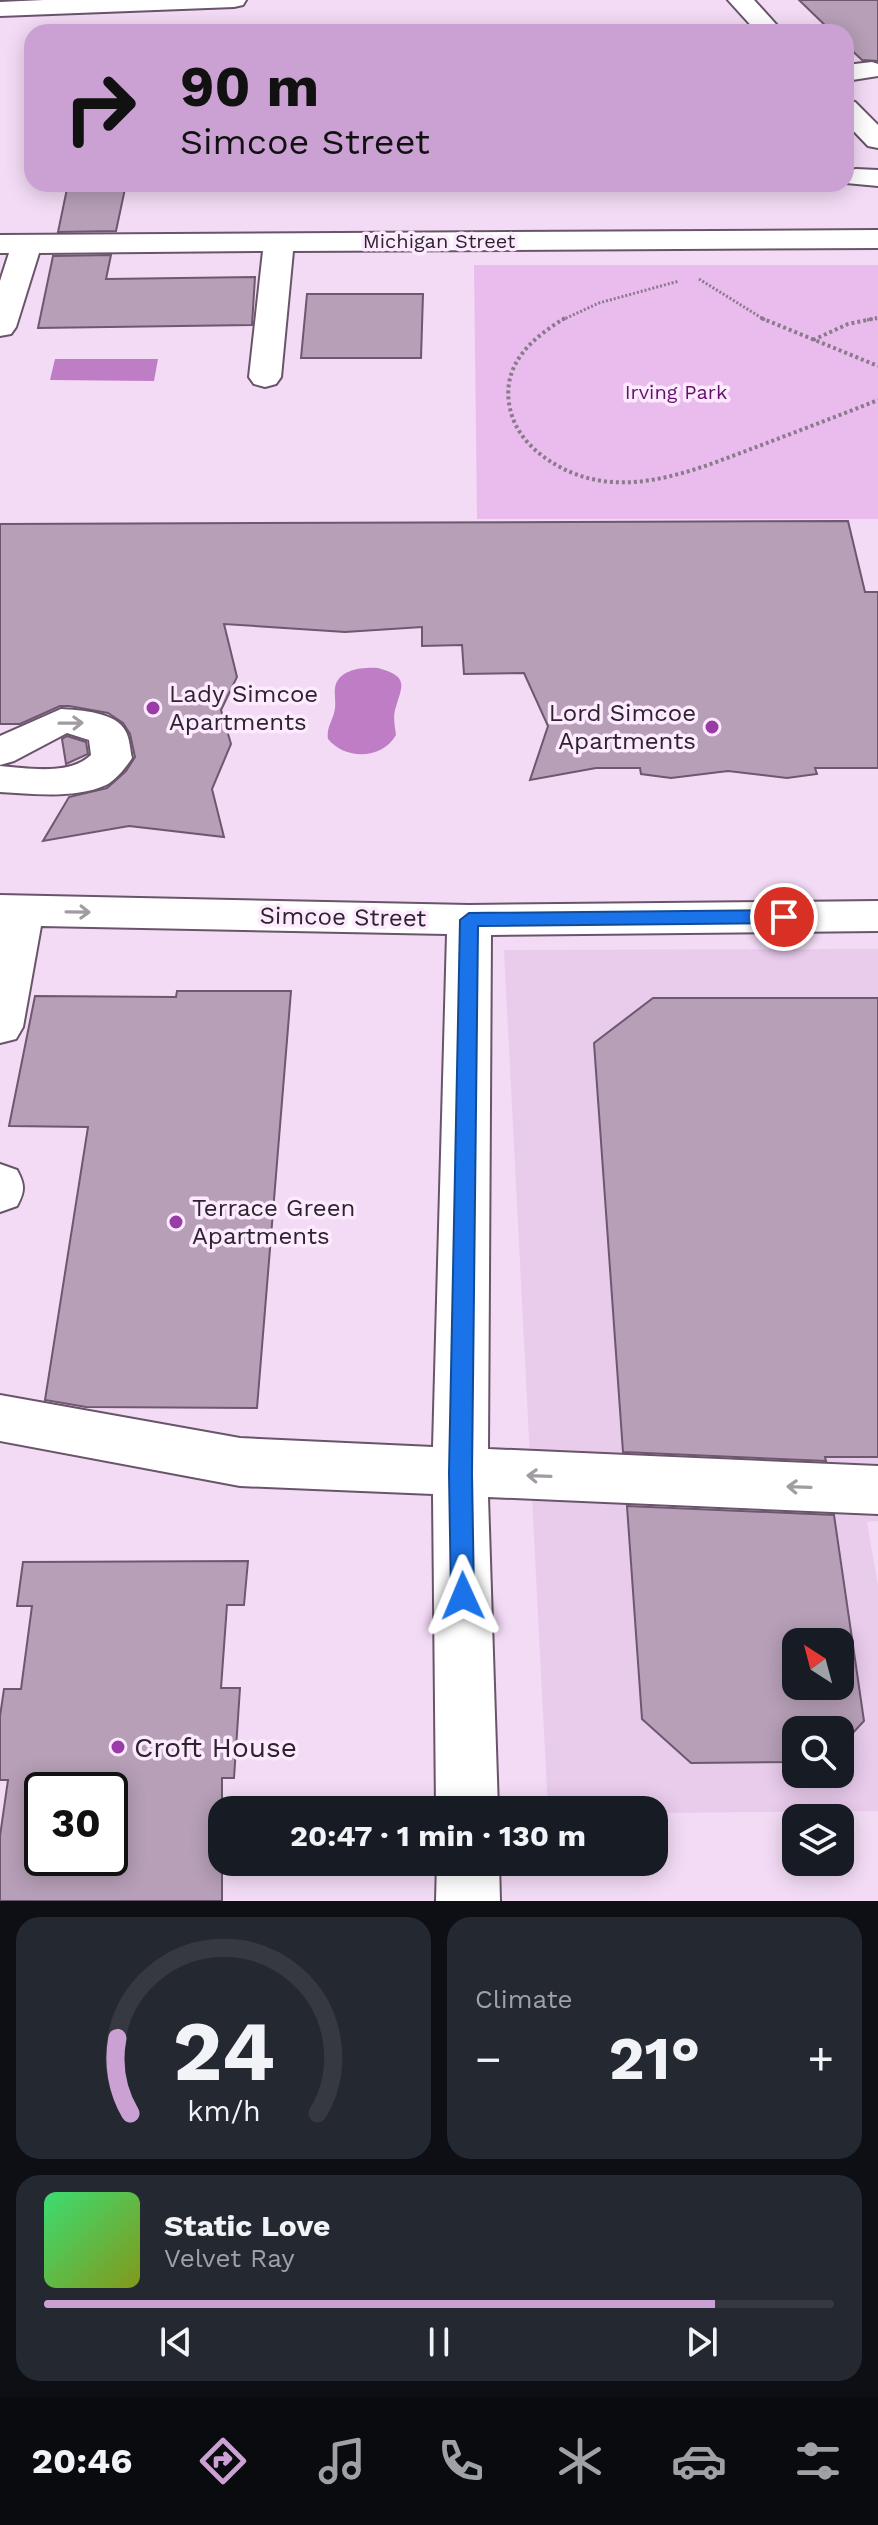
<!DOCTYPE html>
<html lang="en">
<head>
<meta charset="utf-8">
<style>
	:root { --surface:#171b24; --page:#242831; --text:#f1f3f6; --muted:#9ea1a6; --line:#363941; --accent:#caa1d2 }
	body { margin:0; font-family:"Work Sans",sans-serif; background:var(--page); color:var(--text); height:100vh; display:flex; flex-direction:column; font-size:30px; white-space:nowrap }
	* { box-sizing:border-box; margin:0 }
	p { font-size:26px; color:var(--muted) }
	.icon { flex:none; width:44px; height:44px; fill:none; stroke:currentColor; stroke-width:2; stroke-linecap:round; stroke-linejoin:round }
	.map { position:relative; height:1901px; overflow:hidden }
	.drawer { display:flex; flex-direction:column; gap:16px; padding:16px; background:#0d0f14; flex:1 }
	.drawer>* { flex:none }
	.guide { position:absolute; left:24px; top:24px; width:830px; height:168px; border-radius:24px; box-shadow:0 4px 20px #0003; background:#caa1d2; color:#111; overflow:hidden }
	.needle { width:52px; rotate:324deg }
	.tools { position:absolute; left:782px; top:1628px; display:grid; gap:16px }
	.tools a { display:grid; place-items:center; width:72px; height:72px; border-radius:16px; background:var(--surface); box-shadow:0 4px 20px #0003; font-size:40px }
	.speed { position:absolute; left:24px; top:1772px; display:flex; gap:16px; font-size:40px; font-weight:700; text-align:center }
	.speed>* { display:grid; place-content:center; width:104px; height:104px; border-radius:50%; background:var(--surface); box-shadow:0 4px 20px #0003; line-height:1 }
	.speed .limit { border:4px solid #111; border-radius:12px; background:#fff; color:#111 }
	.pin { position:absolute; display:grid; place-items:center; width:68px; height:68px; color:#fff; margin:-34px; border:4px solid #fff; border-radius:50%; box-shadow:0 2px 8px #0007 }
	.me { position:absolute; width:88px; margin:-44px; rotate:359deg; stroke-linejoin:round; filter:drop-shadow(0 0 6px #0008) }
	.turn { display:flex; align-items:center; gap:28px; height:168px; padding:0 24px; font-size:36px }
	.turn .icon { width:104px; height:104px; stroke-width:2.5 }
	.turn b { display:block; font-size:56px; line-height:68px }
	.big { font-size:60px; font-weight:700; line-height:1.1 }
	.drawer .tile { flex:1; display:flex; flex-direction:column; justify-content:center; gap:12px; min-width:0; padding:0 28px; border-radius:24px; background:var(--page) }
	.drawer .dial { align-items:center; gap:0 }
	.dial svg { height:208px; overflow:visible; fill:none; stroke:var(--line); stroke-width:7; stroke-linecap:round; text-anchor:middle }
	.dial text { fill:var(--text); stroke:none }
	.song { display:flex; align-items:center; gap:24px }
	.cover { width:96px; height:96px; border-radius:12px; background:linear-gradient(135deg,hsl(140 70% 55%),hsl(70 70% 35%)) }
	.played { height:8px; border-radius:4px; background:linear-gradient(90deg,var(--accent) 85%,var(--line) 85%) }
	.keys { display:flex; justify-content:space-around; direction:ltr }
	.heat { display:flex; justify-content:space-between; align-items:center; font-size:44px; direction:ltr }
	.drawer .tiles { flex:1; display:grid; gap:16px; grid-template-columns:1fr 1fr }
	.tile:last-child { grid-column:span 2 }
	.trip { position:absolute; left:208px; top:1796px; width:460px; height:80px; border-radius:24px; background:var(--surface); box-shadow:0 4px 20px #0003; font-weight:700; line-height:80px; text-align:center }
	.tabs { display:flex; height:128px; justify-content:space-around; align-items:center; background:#090b0e; color:var(--muted) }
	.tabs .icon { width:56px; height:56px }
	.tabs .selected { color:var(--accent) }
	.tabs b { font-size:36px; color:var(--text) }
	.map>svg:first-child { display:block }
	.built { fill:#e9cbec; fill-rule:evenodd }
	.green { fill:#e9bced }
	.water { fill:#bf7dc5 }
	.building { fill:#b69fb7; stroke:#6d586f; stroke-width:2; fill-rule:evenodd }
	.lines { fill:none; stroke-linecap:round; stroke-linejoin:round }
	.minor-casing { stroke:#69546a; stroke-width:4 }
	.path-far1 { stroke:#8b7a8c; stroke-width:3; stroke-dasharray:2 2; stroke-linecap:butt }
	.path { stroke:#8b7a8c; stroke-width:4; stroke-dasharray:3 3; stroke-linecap:butt }
	.minor { fill:#fff; fill-rule:evenodd }
	.oneway { stroke:#a09ca1 }
	.route { fill:#1a73e8; stroke:#114b97; stroke-width:2 }
	.poi-dot { fill:#9a3ca5; stroke:#fdeaff; stroke-width:3 }
	.labels { text-anchor:middle; stroke-width:7; stroke-linejoin:round; paint-order:stroke }
	.far-street-label { font-size:20px; fill:#2d242e; stroke:#fdeaff }
	.far-park-label { font-size:20px; fill:#62106a; stroke:#fdeaff }
	.poi-label { font-size:24px; fill:#2d242e; stroke:#fdeaff; text-anchor:start }
	.street-label { font-size:24px; fill:#2d242e; stroke:#fdeaff }
	.near-poi-label { font-size:28px; fill:#2d242e; stroke:#fdeaff; text-anchor:start }
</style>
</head>
<body>
<div class="map">
<svg width="878" height="1901" viewBox="0 0 878 1901">
	<rect width="100%" height="100%" fill="#f3dbf5"/>
	<path class="built" d="M878,949V1521L867,1522L878,1586V1811L654,1813V1810H548L504,950ZM796,1642H840V1686H796ZM796,1730H840V1774H796Z"/>
	<path class="green" d="M474,265H878V519H477Z"/>
	<path class="water" d="M55,359H158L154,381L50,380Z
		M378,668C410,677 402,685 395,710C393,718 395,727 396,735C382,760 345,760 328,739C326,727 334,719 335,708C336,701 334,695 335,688C338,669 363,667 378,668Z"/>
	<path class="building" d="M799,0H878V61L862,60L846,45V32H832Z
		M68,184H126L116,231L58,232Z
		M111,255L106,279L255,277L252,325L38,328L53,256Z
		M307,294H423L421,358H301Z
		M848,521L865,592H878V768H815L817,774L787,778L728,771L671,778L641,774L640,768H596L530,780L548,726L524,673L464,674L462,645L422,646V627L345,632L224,624L237,677L221,710L231,744L212,789L224,837L129,826L43,841L69,797L107,788L126,771L135,757L130,734L123,723L108,713L69,706H60L20,724H0V524Z
		M67,736L86,742L88,754L66,764L62,739Z
		M177,991H291L257,1408L86,1407L45,1400L88,1127L9,1126L35,996L176,997Z
		M653,998H878V1457H825L826,1461L623,1452L594,1043Z
		M627,1506L834,1515L864,1721L840,1747V1730H796V1762L691,1763L642,1719ZM796,1642H840V1686H796Z
		M248,1561L244,1605H227L221,1688H240L234,1778H222V1901H0V1836L8,1780H0V1716L4,1689H21L32,1606H17L23,1562ZM42,1790H110V1858H42Z"/>
	<g class="lines">
		<defs>
			<path id="minor" d="M44,0H246L243,5L234,7L0,16V2Z
				M728,0H754L783,32H757Z
				M872,62L878,64V76L846,81V65Z
				M846,100L855,102L878,125V148L868,146L846,123Z
				M856,169L878,170V186L846,183V171Z
				M878,230V248L293,251L281,377L276,384L265,387L254,384L249,377L263,251L39,253L16,327L11,334L0,336V281L9,253H0V235Z
				M61,709C80,710 117,712 126,732C130,740 130,750 132,758C126,767 116,780 106,785C75,799 33,794 0,792V766C28,768 69,776 91,755L89,740L67,733L14,761L0,765V736Z
				M0,895L469,905L878,901V931L491,935L488,1449L878,1466V1514L488,1497L498,1810H436L433,1494L240,1486L0,1441V1395L240,1438L433,1447L447,934L41,926L23,1027L16,1039L0,1043Z
				M0,1164L17,1170C25,1185 25,1191 17,1206L0,1212Z
				M437,1862H499L500,1901H436Z"/>
		</defs>
		<use href="#minor" class="minor-casing"/>
		<path class="path-far1" d="M699,279L765,320
			M562,320L599,303L679,281
			M867,320L878,318"/>
		<path class="path" d="M565,318C534,337 503,362 509,403C512,426 526,444 544,457C613,507 689,472 759,446C798,431 838,416 878,400
			M761,318L878,366
			M813,340L848,324L877,318"/>
		<use href="#minor" class="minor"/>
	</g>
	<defs><path id="oneway-shaft" d="M-6 0H5M1.5-3L5.5 0L1.5 3" fill="none" stroke-width="1.6" stroke-linecap="round" stroke-linejoin="round" transform="scale(2)"/></defs>
	<g class="oneway">
		<use href="#oneway-shaft" transform="translate(71 723) rotate(-1)"/>
		<use href="#oneway-shaft" transform="translate(78 912) rotate(1)"/>
		<use href="#oneway-shaft" transform="translate(539 1476) rotate(-178)"/>
		<use href="#oneway-shaft" transform="translate(799 1487) rotate(-178)"/>
	</g>
	<path class="route" d="M784,910L793,917L784,923L478,926L472,1473L474,1596L471,1603L463,1607L454,1603L451,1596L449,1473L460,920L469,913Z"/>
	<g class="poi-dot">
		<circle cx="153" cy="708" r="8"/>
		<circle cx="712" cy="727" r="8"/>
		<circle cx="176" cy="1222" r="8"/>
		<circle cx="118" cy="1747" r="8"/>
	</g>
	<g class="labels">
		<g class="far-street-label">
			<text x="439" y="248">Michigan Street</text>
		</g>
		<g class="far-park-label">
			<text x="676" y="399">Irving Park</text>
		</g>
		<g class="poi-label">
			<text x="169" y="702">Lady Simcoe<tspan x="169" dy="28">Apartments</tspan></text>
			<text x="696" y="721" text-anchor="end">Lord Simcoe<tspan x="696" dy="28">Apartments</tspan></text>
			<text x="192" y="1216">Terrace Green<tspan x="192" dy="28">Apartments</tspan></text>
		</g>
		<g class="street-label">
			<text transform="translate(343 917) rotate(1)" y="8">Simcoe Street</text>
		</g>
		<g class="near-poi-label">
			<text x="134" y="1757">Croft House</text>
		</g>
	</g>
</svg>
<div class="tools">
<a><svg class="needle" viewBox="-14 -14 28 28"><path d="M0-13l5 13h-10z" fill="#e53935"/><path d="M0 13l5-13h-10z" fill="#9ea1a6"/></svg></a>
<a><svg class="icon" aria-label="search" viewBox="0 0 24 24"><circle cx="10" cy="10" r="6"/><path d="M15 15l6 6"/></svg></a>
<a><svg class="icon" aria-label="layers" viewBox="0 0 24 24"><path d="M12 4l9 5-9 5-9-5zM3 14l9 5 9-5"/></svg></a>
</div>
<div class="speed"><div class="limit">30</div></div>
<div class="pin" style="left:784px;top:917px;background:#d93025"><svg class="icon" aria-label="arrive" viewBox="0 0 24 24"><path d="M6 21V4h12l-3 4 3 4H6"/></svg></div>
<svg class="me" style="left:463px;top:1596px" viewBox="-20 -20 40 40"><path d="M0-17L14 15 0 8-14 15z" fill="#1a73e8" stroke="#fff" stroke-width="4"/></svg>
<div class="trip">20:47 · 1 min · 130 m</div>
<div class="guide">
<div class="turn"><svg class="icon" aria-label="right" viewBox="0 0 24 24"><path d="M7 20v-9h11M14 6l5 5-5 5"/></svg><div><b>90 m</b>Simcoe Street</div></div>
</div>
</div>
<section class="drawer">
<div class="tiles">
<div class="tile dial"><svg viewBox="0 0 100 80">
<path d="M14 69A42 42 0 1 1 86 69"/>
<path d="M14 69A42 42 0 0 1 9 40" stroke="#caa1d2"/>
<text x="50" y="56" font-size="32" font-weight="700">24</text>
<text x="50" y="72" font-size="11">km/h</text>
</svg></div>
<div class="tile"><p>Climate</p>
<div class="heat"><a>−</a><b class="big">21°</b><a>+</a></div>
</div>
<div class="tile">
<div class="song"><i class="cover"></i><div><b>Static Love</b><p>Velvet Ray</p></div></div>
<div class="played"></div>
<div class="keys"><svg class="icon" aria-label="previous" viewBox="0 0 24 24"><path d="M18 5L8 12l10 7zM5 5v14"/></svg><svg class="icon" aria-label="pause" viewBox="0 0 24 24"><path d="M8 5v14M16 5v14"/></svg><svg class="icon" aria-label="next" viewBox="0 0 24 24"><path d="M6 5l10 7-10 7zM19 5v14"/></svg></div>
</div>
</div>
</section>
<nav class="tabs">
<b>20:46</b>
<svg class="icon selected" aria-label="directions" viewBox="0 0 24 24"><path d="M12 3l9 9-9 9-9-9zM9 14v-3h6M13 9l2 2-2 2"/></svg>
<svg class="icon" aria-label="music" viewBox="0 0 24 24"><path d="M9 18V5l10-2v13"/><circle cx="6" cy="18" r="3"/><circle cx="16" cy="16" r="3"/></svg>
<svg class="icon" aria-label="phone" viewBox="0 0 24 24"><path d="M5 4h4l2 5-3 2q2 4 5 5l2-3 5 2v4C11 20 4 13 5 4z"/></svg>
<svg class="icon" aria-label="climate" viewBox="0 0 24 24"><path d="M12 3v18M4 7l16 10M4 17L20 7"/></svg>
<svg class="icon" aria-label="car" viewBox="0 0 24 24"><path d="M5 17H2v-5l4-1 3-4h7l3 4 3 1v5h-3M9 17h6M6 11h13"/><circle cx="7" cy="17" r="2"/><circle cx="17" cy="17" r="2"/></svg>
<svg class="icon" aria-label="filters" viewBox="0 0 24 24"><path d="M4 7h16M4 17h16"/><circle cx="9" cy="7" r="2"/><circle cx="15" cy="17" r="2"/></svg>
</nav>
</body>
</html>
